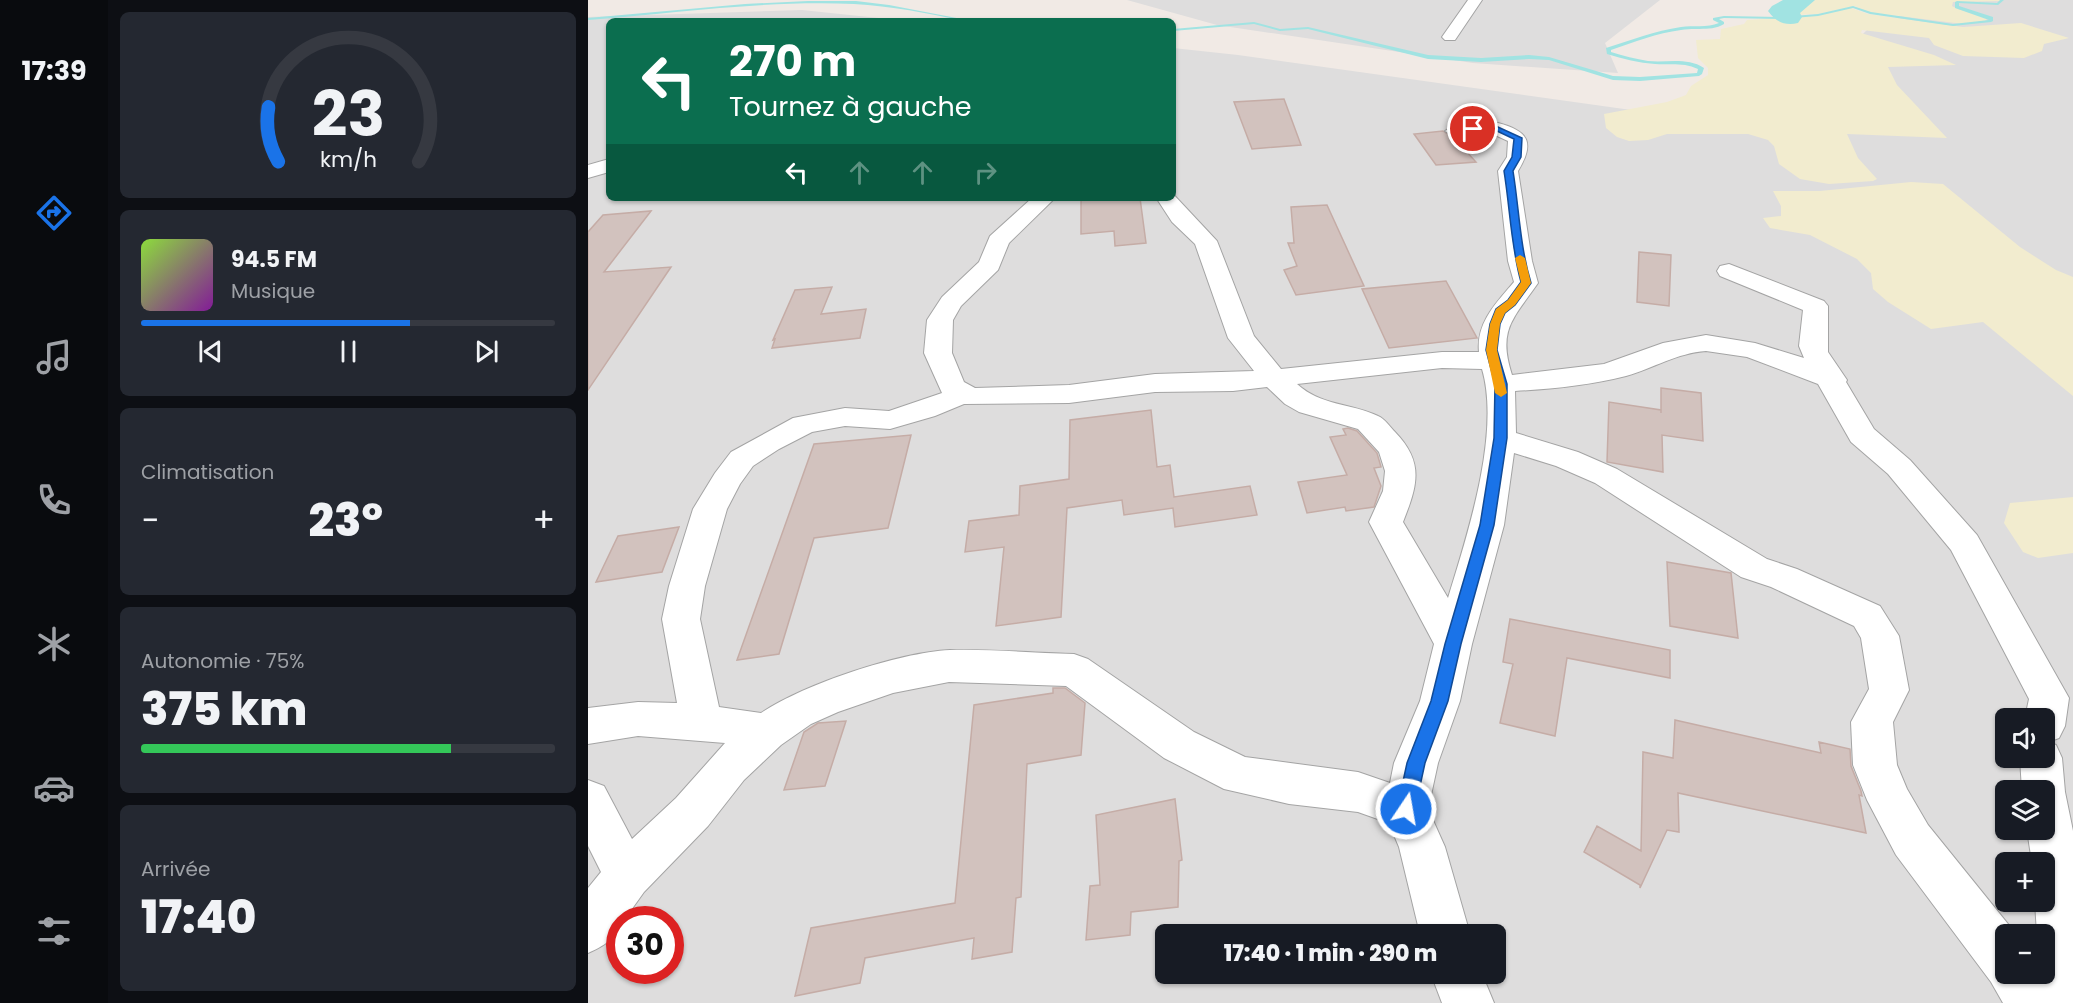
<!DOCTYPE html>
<html lang="fr">
<head>
<meta charset="utf-8">
<style>
	:root { --surface:#171b24; --page:#242831; --text:#f1f3f6; --muted:#9ea1a6; --line:#363941; --accent:#1a73e8 }
	body { margin:0; font-family:Poppins,sans-serif; background:var(--page); color:var(--text); height:100vh; display:flex; flex-direction:column; font-size:22px; white-space:nowrap }
	* { box-sizing:border-box; margin:0 }
	p { font-size:20px; color:var(--muted) }
	.icon { flex:none; width:33px; height:33px; fill:none; stroke:currentColor; stroke-width:2; stroke-linecap:round; stroke-linejoin:round }
	.map { position:relative; flex:1; overflow:hidden }
	.side { display:flex; flex-direction:column; gap:12px; padding:12px; background:#0d0f14; width:480px }
	.side>* { flex:none }
	.hud { position:absolute; left:18px; top:18px; width:570px; height:183px; border-radius:9px; box-shadow:0 2px 4px #0004; background:#0b6e4f; color:#fff; overflow:hidden }
	.fabs { position:absolute; left:1407px; top:708px; display:grid; gap:12px }
	.fabs a { display:grid; place-items:center; width:60px; height:60px; border-radius:9px; background:var(--surface); box-shadow:0 2px 4px #0004; font-size:30px }
	.speed { position:absolute; left:18px; top:906px; display:flex; gap:12px; font-size:30px; font-weight:700; text-align:center }
	.speed>* { display:grid; place-content:center; width:78px; height:78px; border-radius:50%; background:var(--surface); box-shadow:0 2px 4px #0004; line-height:1 }
	.speed .limit { border:9px solid #d22; background:#fff; color:#111 }
	.pin { position:absolute; display:grid; place-items:center; width:51px; height:51px; color:#fff; margin:-26px; border:3px solid #fff; border-radius:50%; box-shadow:0 2px 6px #0007 }
	.me { position:absolute; width:66px; margin:-33px; rotate:12deg; stroke-linejoin:round; filter:drop-shadow(0 0 4px #0008) }
	.turn { display:flex; align-items:center; gap:21px; height:126px; padding:0 24px; font-size:27px }
	.turn .icon { width:78px; height:78px; stroke-width:2.5 }
	.turn b { display:block; font-size:42px; line-height:51px }
	.lanes { display:flex; align-items:center; height:57px; padding:0 24px; background:#0003; justify-content:center; gap:30px; direction:ltr }
	.lanes .off { opacity:.35 }
	.big { font-size:45px; font-weight:800; line-height:1.1 }
	.side .widget { flex:1; display:flex; flex-direction:column; justify-content:center; gap:9px; min-width:0; padding:0 21px; border-radius:9px; background:var(--page) }
	.side .dial { align-items:center; gap:0 }
	.dial svg { height:156px; overflow:visible; fill:none; stroke:var(--line); stroke-width:7; stroke-linecap:round; text-anchor:middle }
	.dial text { fill:var(--text); stroke:none }
	.song { display:flex; align-items:center; gap:18px }
	.cover { width:72px; height:72px; border-radius:9px; background:linear-gradient(135deg,hsl(90 70% 55%),hsl(290 70% 35%)) }
	.played { height:6px; border-radius:3px; background:linear-gradient(90deg,var(--accent) 65%,var(--line) 65%) }
	.keys { display:flex; justify-content:space-around; direction:ltr }
	.heat { display:flex; justify-content:space-between; align-items:center; font-size:33px; direction:ltr }
	.charge { height:9px; border-radius:4px; background:linear-gradient(90deg,#34c759 75%,var(--line) 0) }
	.trip { position:absolute; left:567px; top:924px; width:351px; height:60px; border-radius:9px; background:var(--surface); box-shadow:0 2px 4px #0004; font-weight:800; line-height:60px; text-align:center }
	main { display:flex; flex:1; min-height:0 }
	.menu { display:flex; flex-direction:column; width:108px; justify-content:space-around; align-items:center; background:#090b0e; color:var(--muted) }
	.menu .icon { width:42px; height:42px }
	.menu .on { color:var(--accent) }
	.menu b { font-size:27px; color:var(--text) }
	.map>svg:first-child { display:block }
	.residential { fill:#dedddd; fill-rule:evenodd }
	.farmland { fill:#f2eccf }
	.lines { fill:none; stroke-linecap:round; stroke-linejoin:round }
	.stream { fill:#a1e3e2; fill-rule:evenodd }
	.river { fill:#a1e3e2; fill-rule:evenodd }
	.building { fill:#d2c2be; stroke:#c5aca6; stroke-width:1.5 }
	.minor-casing { stroke:#a4a4a4; stroke-width:2 }
	.minor { fill:#fff; fill-rule:evenodd }
	.route { fill:#1a73e8; stroke:#114b97; stroke-width:1.5 }
	.slow { fill:#f59e0b }
</style>
</head>
<body>
<main>
<nav class="menu">
<b>17:39</b>
<svg class="icon on" aria-label="directions" viewBox="0 0 24 24"><path d="M12 3l9 9-9 9-9-9zM9 14v-3h6M13 9l2 2-2 2"/></svg>
<svg class="icon" aria-label="music" viewBox="0 0 24 24"><path d="M9 18V5l10-2v13"/><circle cx="6" cy="18" r="3"/><circle cx="16" cy="16" r="3"/></svg>
<svg class="icon" aria-label="phone" viewBox="0 0 24 24"><path d="M5 4h4l2 5-3 2q2 4 5 5l2-3 5 2v4C11 20 4 13 5 4z"/></svg>
<svg class="icon" aria-label="climate" viewBox="0 0 24 24"><path d="M12 3v18M4 7l16 10M4 17L20 7"/></svg>
<svg class="icon" aria-label="car" viewBox="0 0 24 24"><path d="M5 17H2v-5l4-1 3-4h7l3 4 3 1v5h-3M9 17h6M6 11h13"/><circle cx="7" cy="17" r="2"/><circle cx="17" cy="17" r="2"/></svg>
<svg class="icon" aria-label="filters" viewBox="0 0 24 24"><path d="M4 7h16M4 17h16"/><circle cx="9" cy="7" r="2"/><circle cx="15" cy="17" r="2"/></svg>
</nav>
<section class="side">
<div class="widget dial"><svg viewBox="0 0 100 80">
<path d="M14 69A42 42 0 1 1 86 69"/>
<path d="M14 69A42 42 0 0 1 9 41" stroke="#1a73e8"/>
<text x="50" y="56" font-size="32" font-weight="700">23</text>
<text x="50" y="72" font-size="11">km/h</text>
</svg></div>
<div class="widget">
<div class="song"><i class="cover"></i><div><b>94.5 FM</b><p>Musique</p></div></div>
<div class="played"></div>
<div class="keys"><svg class="icon" aria-label="previous" viewBox="0 0 24 24"><path d="M18 5L8 12l10 7zM5 5v14"/></svg><svg class="icon" aria-label="pause" viewBox="0 0 24 24"><path d="M8 5v14M16 5v14"/></svg><svg class="icon" aria-label="next" viewBox="0 0 24 24"><path d="M6 5l10 7-10 7zM19 5v14"/></svg></div>
</div>
<div class="widget"><p>Climatisation</p>
<div class="heat"><a>−</a><b class="big">23°</b><a>+</a></div>
</div>
<div class="widget"><p>Autonomie · 75%</p><b class="big">375 km</b><div class="charge"></div></div>
<div class="widget"><p>Arrivée</p><b class="big">17:40</b></div>
</section>
<div class="map">
<svg width="1485" height="1003" viewBox="0 0 1485 1003">
	<rect width="100%" height="100%" fill="#f1eae5"/>
	<path class="residential" d="M539,0H1072L1017,43L1030,73L885,63L629,25Z
		M1352,0H1485V1003H0V17L214,10L319,21H21V198H585V48L650,55L1179,129L1281,28ZM1418,718H1456V758H1418ZM1418,790H1456V830H1418ZM1418,862H1456V902H1418ZM32,920H82V970H32ZM578,934H908V974H578ZM1418,934H1456V974H1418Z"/>
	<path class="farmland" d="M1219,0H1412L1413,1L1365,2L1364,6L1370,9L1400,18L1397,21L1375,24L1279,12L1267,6L1230,14L1202,15L1197,12L1208,6L1209,3Z
		M1263,8L1280,14L1375,27L1433,23L1481,38L1456,44L1454,51L1436,58L1375,56L1346,45L1341,38L1274,30L1273,33L1346,55L1368,65L1300,67L1309,85L1359,138L1259,134L1270,158L1289,179L1285,181L1241,184L1212,179L1191,164L1186,146L1180,140L1160,134H1079L1060,140L1041,141L1029,137L1018,128L1016,114L1079,102L1098,95L1103,86L1120,75V68L1110,58L1108,40L1132,39L1133,29L1156,24L1159,20L1231,15Z
		M1323,182L1355,184L1432,247L1468,270L1485,277V396L1395,322L1343,329L1300,302L1285,289L1283,273L1269,259L1222,235L1182,228L1175,218L1193,216V206L1185,191H1232Z
		M1485,497V553L1450,558L1435,552L1416,523L1422,503Z"/>
	<g class="lines">
		<path class="stream" d="M1412,0H1416L1410,5L1371,3V6L1405,17V21L1403,22L1365,26L1282,14L1265,8L1230,16L1192,19L1136,18L1131,19L1136,22V24C1123,32 1107,27 1093,30C1069,33 1046,42 1023,50V52C1035,56 1048,59 1060,61C1079,63 1099,57 1116,68L1114,74L1111,76L1052,81L1025,80L961,60L941,59L893,62L840,59L720,29L692,31L666,24L585,31V29L666,22L692,29L720,27L840,55L893,58L941,55L961,57L1025,76L1052,77L1109,73L1110,69C1096,62 1082,65 1067,64C1051,63 1035,59 1019,54L1018,48C1043,40 1067,31 1093,27C1105,25 1119,28 1131,23L1125,20V18L1136,16L1192,17L1230,14L1265,6L1283,12L1365,24L1401,20L1367,8V2L1369,1L1409,3Z
			M220,1H268L301,5L384,21H375C340,13 303,6 266,4C178,0 88,13 0,20V18L157,4Z"/>
		<path class="river" d="M1195,0H1227L1212,13L1214,17L1210,23C1197,26 1188,22 1180,11L1184,6Z"/>
	</g>
	<path class="building" d="M696,99L713,145L664,149L646,102Z
		M855,131L867,139L888,162L848,165L826,134Z
		M493,198H552L558,243L527,246L526,231L493,234Z
		M739,205L776,286L708,295L696,270L709,266L700,243H706L703,207Z
		M63,211L16,272L83,267L0,390V232L15,215Z
		M1051,252L1083,255L1081,306L1049,302Z
		M858,281L889,338L801,348L774,289Z
		M244,287L233,314L278,309L272,338L184,348L187,339L185,340L207,290Z
		M1073,388L1113,393L1115,441L1074,435L1075,472L1019,462L1021,402L1073,410V413Z
		M563,410L569,467L582,465L586,497L662,486L669,515L587,527L585,508L536,515L534,500L479,508L473,617L408,626L416,547L377,552L381,521L431,515L432,486L481,479L482,420Z
		M760,428L769,431L789,453L793,467L786,468L793,486L786,507L758,511L757,507L719,513L710,482L759,475L742,437L758,435L755,429Z
		M323,435L300,528L226,538L191,654L149,660L226,444Z
		M91,527L74,572L8,582L30,536Z
		M1079,562L1143,573L1150,638L1082,626Z
		M922,619L1082,650V678L979,658L967,736L912,723L925,664L915,662Z
		M465,688H477L497,703L493,755L439,764L433,897L428,898L424,952L384,959L386,938L277,958L272,983L207,996L223,928L367,903L386,705L465,693Z
		M1087,720L1233,753L1231,742L1262,749L1263,766L1273,791L1274,796L1271,795L1278,833L1090,793L1091,832L1079,830L1052,888V885L996,852L1009,826L1053,851L1055,752L1085,758Z
		M258,721L237,786L196,790L216,732L230,723Z
		M587,799L594,860L591,861L590,907L543,912L542,935L498,940L502,886L512,885L508,815Z"/>
	<g class="lines">
		<defs>
			<path id="minor" d="M880,0H894L867,40H857L854,37Z
				M910,123C941,131 947,143 930,171L944,261L950,283C926,318 909,329 924,375L1016,364L1075,343L1118,335L1167,343L1216,358L1211,346L1215,310L1132,276L1129,271L1132,266L1141,264L1236,301L1240,306V352L1259,380L1258,382L1286,429L1322,460L1389,535L1481,698L1477,726L1471,738L1460,742L1468,745L1474,758L1477,792L1485,831V1003H1415L1403,982L1308,855L1279,800L1265,765L1263,722L1281,689L1273,638L1266,626L1183,587L1153,577L1007,483L968,466L926,453L916,525L884,644L872,701L850,763L840,809L857,847L882,934H832L811,847L801,823L770,812L701,804L636,789L576,758L478,686L361,682L305,693L250,712L223,724L193,745L156,780L120,826L56,892L36,920H32C32,937 14,947 0,953V888L13,872L0,846V780L16,786L44,839L88,798L137,743L50,736L0,744V708L50,702L89,703L74,619L81,586L105,509L127,473L143,452L205,418L257,408L301,411L354,393L336,353L339,320L354,297L391,262L402,236L444,198H467L421,243L410,270L373,306L365,320L364,353L376,382L387,388L481,385L567,374L666,371L640,338L607,244L584,222L569,199L585,198V194L629,241L666,336L693,369L854,352H891C888,323 908,303 926,282L920,261L910,171L919,157L920,141L907,135L866,137L857,131L866,125ZM1118,351L1159,357L1230,384L1263,442L1300,474L1363,550L1441,699L1437,718H1456V758H1432L1434,790H1456V830H1439L1444,862H1456V902H1447L1449,934H1456V974H1418V934H1428L1340,825L1319,789L1309,765L1305,722L1321,690L1311,636L1292,606L1209,569L1179,559L1029,469L990,452L928,433L927,391C965,389 1002,385 1038,376C1066,368 1089,353 1118,351ZM854,368L894,369C913,433 879,536 860,598L815,522C829,486 837,463 807,432C802,427 797,419 790,416C763,403 733,406 709,384ZM679,387L697,404L711,412L770,429L791,452L797,471L795,491L781,522L846,644L832,701L806,763L802,783L770,772L657,757L606,732L500,659L486,654C445,653 403,649 362,650C309,653 217,684 173,713L131,707L112,619L117,586L139,509L152,484L165,466L191,449L224,432L257,426L302,429L347,416L376,404L481,403L567,392L645,391Z
				M21,159V172L0,178V165Z
				M843,974H894L906,1003H854Z"/>
		</defs>
		<use href="#minor" class="minor-casing"/>
		<use href="#minor" class="minor"/>
	</g>
	<path class="route" d="M883,127H910L934,138L933,157L925,171C931,208 932,247 943,283L927,305L917,313L912,324L909,350L919,384V438L906,525L873,644L860,701L837,763L827,809L825,815L818,817L812,815L809,809L819,763L843,701L857,644L892,525L906,438L907,384L898,350L902,324L908,309L920,300L933,282C923,247 922,208 916,171L924,157L926,139L909,131L883,130Z"/>
	<path class="slow" d="M932,255L937,258L943,283L927,305L917,313L912,324L909,350L919,393L913,397L907,393L898,350L902,324L908,309L920,300L933,282L927,258Z"/>
</svg>
<div class="fabs">
<a><svg class="icon" aria-label="sound" viewBox="0 0 24 24"><path d="M4 9h4l5-4v14l-5-4H4zM17 9q2 3 0 6"/></svg></a>
<a><svg class="icon" aria-label="layers" viewBox="0 0 24 24"><path d="M12 4l9 5-9 5-9-5zM3 14l9 5 9-5"/></svg></a>
<a>+</a>
<a>−</a>
</div>
<div class="speed"><div class="limit">30</div></div>
<div class="pin" style="left:885px;top:129px;background:#d93025"><svg class="icon" aria-label="arrive" viewBox="0 0 24 24"><path d="M6 21V4h12l-3 4 3 4H6"/></svg></div>
<svg class="me" style="left:818px;top:809px" viewBox="-20 -20 40 40"><circle r="17" fill="#1a73e8" stroke="#fff" stroke-width="3"/><path d="M0-11L8 9 0 5-8 9z" fill="#fff"/></svg>
<div class="trip">17:40 · 1 min · 290 m</div>
<div class="hud">
<div class="turn"><svg class="icon" aria-label="left" viewBox="0 0 24 24"><path d="M17 20v-9H6M10 6l-5 5 5 5"/></svg><div><b>270 m</b>Tournez à gauche</div></div>
<div class="lanes"><svg class="icon" aria-label="left" viewBox="0 0 24 24"><path d="M17 20v-9H6M10 6l-5 5 5 5"/></svg><svg class="icon off" aria-label="ahead" viewBox="0 0 24 24"><path d="M12 20V5M6 11l6-6 6 6"/></svg><svg class="icon off" aria-label="ahead" viewBox="0 0 24 24"><path d="M12 20V5M6 11l6-6 6 6"/></svg><svg class="icon off" aria-label="right" viewBox="0 0 24 24"><path d="M7 20v-9h11M14 6l5 5-5 5"/></svg></div>
</div>
</div>
</main>
</body>
</html>
